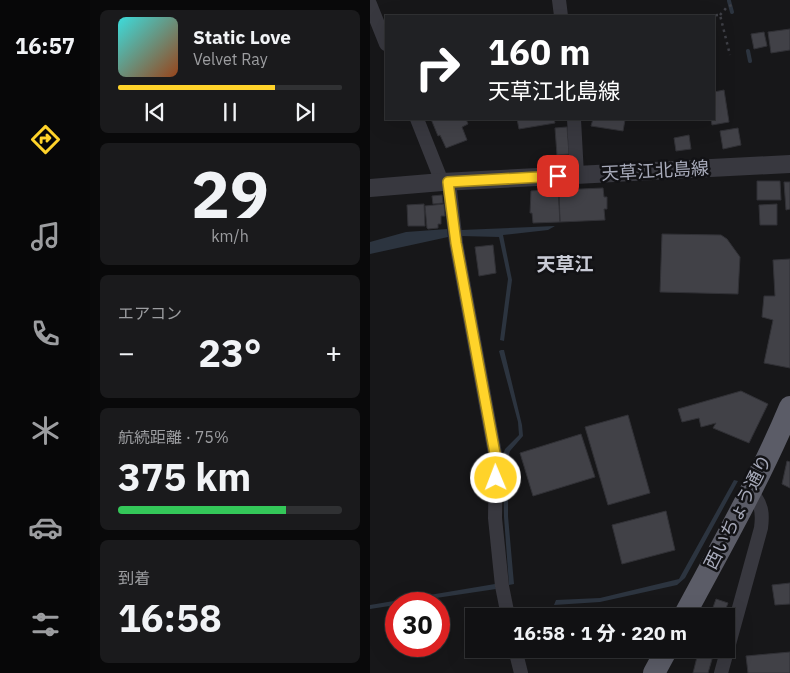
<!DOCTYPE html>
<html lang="ja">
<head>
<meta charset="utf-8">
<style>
	:root { --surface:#111113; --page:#1a1a1c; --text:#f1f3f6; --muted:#9c9da0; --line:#303133; --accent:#ffd32a }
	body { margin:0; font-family:"IBM Plex Sans","Noto Sans JP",sans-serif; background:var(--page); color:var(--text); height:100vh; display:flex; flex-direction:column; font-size:19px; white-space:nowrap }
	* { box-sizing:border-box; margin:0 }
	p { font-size:16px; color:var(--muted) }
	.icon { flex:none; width:28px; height:28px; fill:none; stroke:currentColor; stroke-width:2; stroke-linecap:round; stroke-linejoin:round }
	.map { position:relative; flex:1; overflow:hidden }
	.drawer { display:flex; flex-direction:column; gap:10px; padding:10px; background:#09090a; width:280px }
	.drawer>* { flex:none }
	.hud { position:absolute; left:15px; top:15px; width:330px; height:105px; border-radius:0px; box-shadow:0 5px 20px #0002,0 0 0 1px var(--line); background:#202124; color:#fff; overflow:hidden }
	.speed { position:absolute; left:15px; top:592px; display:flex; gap:10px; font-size:25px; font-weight:700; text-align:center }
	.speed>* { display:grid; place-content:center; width:65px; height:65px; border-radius:50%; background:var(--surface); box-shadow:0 5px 20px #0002,0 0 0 1px var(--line); line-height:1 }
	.speed .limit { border:8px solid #d22; background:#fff; color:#111 }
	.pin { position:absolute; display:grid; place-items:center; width:42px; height:42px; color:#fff; margin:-21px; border-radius:10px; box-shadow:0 2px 8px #0006 }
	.me { position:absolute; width:55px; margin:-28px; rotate:359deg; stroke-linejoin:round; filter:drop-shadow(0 0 4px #0008) }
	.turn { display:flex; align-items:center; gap:18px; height:105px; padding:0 20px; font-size:22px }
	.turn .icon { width:65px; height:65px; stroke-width:2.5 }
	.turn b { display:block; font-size:35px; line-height:42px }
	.big { font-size:38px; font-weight:800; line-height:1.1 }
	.drawer .widget { flex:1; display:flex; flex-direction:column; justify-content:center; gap:8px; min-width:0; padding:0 18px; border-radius:8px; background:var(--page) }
	.drawer .dial { align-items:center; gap:0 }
	.dial b { font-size:65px; line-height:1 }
	.song { display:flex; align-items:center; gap:15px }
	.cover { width:60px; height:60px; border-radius:8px; background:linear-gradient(135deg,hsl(180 70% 55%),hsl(20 70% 35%)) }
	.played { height:5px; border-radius:2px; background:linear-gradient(90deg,var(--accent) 70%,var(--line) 70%) }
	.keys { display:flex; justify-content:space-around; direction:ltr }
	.heat { display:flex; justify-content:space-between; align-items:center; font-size:28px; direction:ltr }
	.charge { height:8px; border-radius:4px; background:linear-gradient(90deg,#34c759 75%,var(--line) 0) }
	.trip { position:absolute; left:95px; top:608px; width:270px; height:50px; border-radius:0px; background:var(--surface); box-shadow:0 5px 20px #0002,0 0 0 1px var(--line); font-weight:800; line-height:50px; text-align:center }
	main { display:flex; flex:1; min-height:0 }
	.tabs { display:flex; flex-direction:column; width:90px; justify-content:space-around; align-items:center; background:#070708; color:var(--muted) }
	.tabs .icon { width:35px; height:35px }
	.tabs .active { color:var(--accent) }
	.tabs b { font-size:22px; color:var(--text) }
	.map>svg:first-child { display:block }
	.water { fill:#2c343f }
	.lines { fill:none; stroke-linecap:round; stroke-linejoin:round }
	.stream { stroke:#2c343f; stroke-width:4 }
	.building { fill:#414147; stroke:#313136 }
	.path { stroke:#3e3f46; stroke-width:2.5; stroke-dasharray:2.5 4; stroke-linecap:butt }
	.minor { stroke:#38383f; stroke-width:14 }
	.tertiary { stroke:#38383f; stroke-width:18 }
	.trunk { stroke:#5b5c67; stroke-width:22 }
	.route-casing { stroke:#a6891b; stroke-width:12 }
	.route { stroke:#ffd32a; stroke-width:9 }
	.labels { text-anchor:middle; stroke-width:5; stroke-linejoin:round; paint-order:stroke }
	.street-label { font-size:18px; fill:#a8abbb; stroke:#121215 }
	.neighbourhood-label { font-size:19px; font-weight:bold; fill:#c9cbd6; stroke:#121215 }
</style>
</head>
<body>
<main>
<nav class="tabs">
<b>16:57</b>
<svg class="icon active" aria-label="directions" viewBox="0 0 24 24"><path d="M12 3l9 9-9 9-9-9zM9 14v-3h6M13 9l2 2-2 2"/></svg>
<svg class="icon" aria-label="music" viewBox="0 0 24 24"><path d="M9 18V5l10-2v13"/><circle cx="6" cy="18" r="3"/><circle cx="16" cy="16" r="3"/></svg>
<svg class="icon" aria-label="phone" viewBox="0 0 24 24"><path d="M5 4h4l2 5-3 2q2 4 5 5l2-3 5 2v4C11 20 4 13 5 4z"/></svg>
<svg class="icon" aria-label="climate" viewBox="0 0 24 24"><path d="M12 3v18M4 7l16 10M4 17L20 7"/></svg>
<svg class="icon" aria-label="car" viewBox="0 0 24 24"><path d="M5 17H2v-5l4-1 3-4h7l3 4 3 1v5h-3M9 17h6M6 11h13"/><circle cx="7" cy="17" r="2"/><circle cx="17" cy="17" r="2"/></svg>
<svg class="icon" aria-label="filters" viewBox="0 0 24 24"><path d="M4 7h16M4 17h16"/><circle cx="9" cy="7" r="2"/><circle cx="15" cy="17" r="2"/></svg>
</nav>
<section class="drawer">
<div class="widget">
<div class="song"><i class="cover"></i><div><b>Static Love</b><p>Velvet Ray</p></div></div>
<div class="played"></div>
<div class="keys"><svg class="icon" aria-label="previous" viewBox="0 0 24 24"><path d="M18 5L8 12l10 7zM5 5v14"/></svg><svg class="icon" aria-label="pause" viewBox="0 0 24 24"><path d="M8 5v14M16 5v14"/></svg><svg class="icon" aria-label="next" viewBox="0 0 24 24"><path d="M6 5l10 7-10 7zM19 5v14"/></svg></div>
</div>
<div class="widget dial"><b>29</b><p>km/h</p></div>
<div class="widget"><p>エアコン</p>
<div class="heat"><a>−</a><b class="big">23°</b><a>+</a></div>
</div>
<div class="widget"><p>航続距離 · 75%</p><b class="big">375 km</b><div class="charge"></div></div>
<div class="widget"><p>到着</p><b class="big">16:58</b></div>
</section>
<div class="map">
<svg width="420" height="673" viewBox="0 0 420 673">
	<rect width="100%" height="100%" fill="#171719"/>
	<path class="water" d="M185,226L178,230L133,235L142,280L134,341L130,340L138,279L129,237L91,236V230Z
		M77,229L78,237L0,254V242L36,232Z
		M131,350H134L152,425L153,436L140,451L138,458V516L144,584L139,585L134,517L133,455L135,449L149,435L148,422L129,351Z
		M364,480L368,481L315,578L307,585L230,602L184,605L186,600L230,598L309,579Z
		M125,584L126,589L26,604V605L0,609V605Z"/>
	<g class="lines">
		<path class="stream" d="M359,1L362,12
			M378,51L380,61"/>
	</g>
	<path class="building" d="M420,29V50L401,53L398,32Z
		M394,32L397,46L384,49L381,34Z
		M354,90L359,122L342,125L341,119H344V92Z
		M61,119H96L98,124L92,127L97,140L76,148L70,135L68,136Z
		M147,119H184L185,123L149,129Z
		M223,119L255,120L253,131L221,126Z
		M197,127L199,154L187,155L185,128Z
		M368,128L371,145L353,149L350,131Z
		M319,135L321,149L306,151L304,138Z
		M387,181H410L411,200H387Z
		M414,182H420V209L416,210Z
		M233,188L234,197H237V209H234L235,220L190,222L189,190Z
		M188,189L190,222L163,223L162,213H160L161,191Z
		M72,195L73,203L63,204L62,196Z
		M54,204L55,226H38L37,205Z
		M74,204L75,216H71V224H68V228L58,229L57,228L55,206Z
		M407,204V225H390L389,205Z
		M292,234L351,235L357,239L370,257L368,294L290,292Z
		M123,245L126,273L109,276L105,247Z
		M420,259V368L394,363L403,320L392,317L394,296H405L403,260Z
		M371,391L398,404L379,443L343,428L346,423L331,427L329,418L312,422L308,409Z
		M258,415L280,493L238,505L215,427Z
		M211,434L225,477L163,496L150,453Z
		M417,461L420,462V488L412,484Z
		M296,511L305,550L252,564L242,525Z
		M420,583V604L405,605L402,585Z
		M346,599L358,603L353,616H340Z
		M329,649H345L338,673H323Z
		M420,652V673H378L376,656Z"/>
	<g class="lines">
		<path class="path" d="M350,15L357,7L364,4
			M326,16L350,15L360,55"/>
		<path class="minor" d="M189,0L191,16
			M0,4L16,44
			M47,119L72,182
			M204,119L207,175
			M79,182L86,243L126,459L125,518L132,586L138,616
			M145,649L151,673
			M351,673L391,528C393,513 392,503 380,491"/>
		<path class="tertiary" d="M0,188L72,182L420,164"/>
		<path class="trunk" d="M314,616C351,547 390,479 420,407
			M284,673L297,649"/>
	</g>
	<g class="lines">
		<defs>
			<path id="route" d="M126,478V459L86,243L78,182L188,176"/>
		</defs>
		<use href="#route" class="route-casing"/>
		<use href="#route" class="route"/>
	</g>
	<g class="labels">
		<g class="street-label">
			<text transform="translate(285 171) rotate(-3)" y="6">天草江北島線</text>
			<text transform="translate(368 512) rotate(-63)" y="6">西いちょう通り</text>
		</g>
		<g class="neighbourhood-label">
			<text x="195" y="271">天草江</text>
		</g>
	</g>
</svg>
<div class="speed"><div class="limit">30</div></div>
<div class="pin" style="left:188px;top:176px;background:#d93025"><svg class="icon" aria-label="arrive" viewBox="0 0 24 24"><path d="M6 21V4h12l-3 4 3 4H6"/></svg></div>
<svg class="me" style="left:126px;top:478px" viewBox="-20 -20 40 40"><circle r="17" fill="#ffd32a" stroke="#fff" stroke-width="3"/><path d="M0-11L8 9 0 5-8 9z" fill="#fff"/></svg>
<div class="trip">16:58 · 1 分 · 220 m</div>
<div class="hud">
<div class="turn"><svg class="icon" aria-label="right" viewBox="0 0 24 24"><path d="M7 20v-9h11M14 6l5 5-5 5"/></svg><div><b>160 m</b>天草江北島線</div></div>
</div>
</div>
</main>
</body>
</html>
